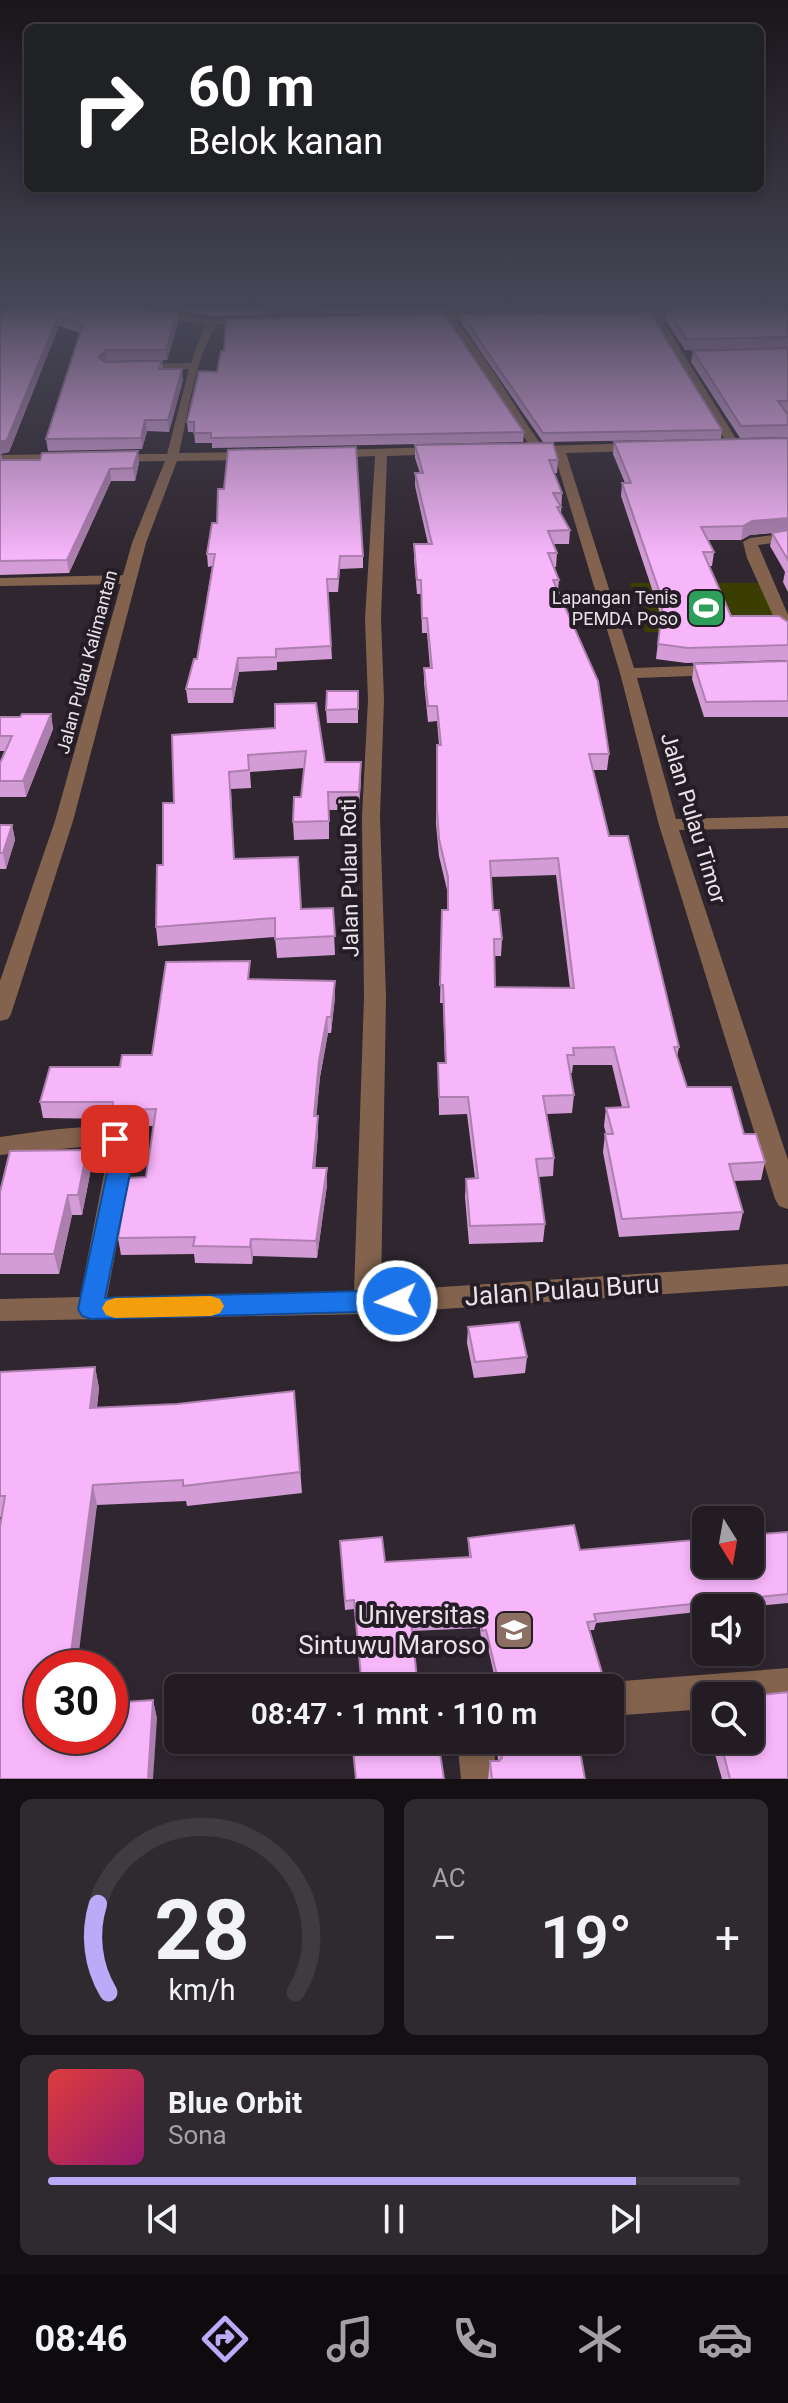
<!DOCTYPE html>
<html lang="id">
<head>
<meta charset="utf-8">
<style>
	:root { --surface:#231c23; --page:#2f2930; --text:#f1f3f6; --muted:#a3a1a6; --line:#403a41; --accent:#b9abf7 }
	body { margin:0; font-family:Roboto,sans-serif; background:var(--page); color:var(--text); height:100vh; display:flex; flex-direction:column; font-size:30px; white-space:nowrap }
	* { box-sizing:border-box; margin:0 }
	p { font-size:26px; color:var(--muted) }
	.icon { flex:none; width:44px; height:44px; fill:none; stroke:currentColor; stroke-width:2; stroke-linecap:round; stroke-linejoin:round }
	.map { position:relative; height:1779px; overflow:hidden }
	.details { display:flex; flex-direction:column; gap:20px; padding:20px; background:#130f13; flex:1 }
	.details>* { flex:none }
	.guide { position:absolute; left:24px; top:24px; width:740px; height:168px; border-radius:12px; box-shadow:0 4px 12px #0003,0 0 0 2px var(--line); background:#202124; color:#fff; overflow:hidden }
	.needle { width:52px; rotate:169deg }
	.fabs { position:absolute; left:692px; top:1506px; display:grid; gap:16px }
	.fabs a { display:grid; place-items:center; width:72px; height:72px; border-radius:12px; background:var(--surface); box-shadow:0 4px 12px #0003,0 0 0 2px var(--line); font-size:40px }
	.speed { position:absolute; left:24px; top:1650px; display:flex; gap:16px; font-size:40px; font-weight:700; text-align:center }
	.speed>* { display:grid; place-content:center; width:104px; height:104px; border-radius:50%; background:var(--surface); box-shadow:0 4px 12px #0003,0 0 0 2px var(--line); line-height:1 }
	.speed .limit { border:12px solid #d22; background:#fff; color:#111 }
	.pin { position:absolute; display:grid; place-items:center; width:68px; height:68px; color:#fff; margin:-34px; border-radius:16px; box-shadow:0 4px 12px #0006 }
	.me { position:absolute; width:88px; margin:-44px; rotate:267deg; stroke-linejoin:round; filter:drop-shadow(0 0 6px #0008) }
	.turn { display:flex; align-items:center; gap:28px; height:168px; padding:0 32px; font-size:36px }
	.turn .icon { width:104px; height:104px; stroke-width:2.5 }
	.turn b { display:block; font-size:56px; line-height:68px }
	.big { font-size:60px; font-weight:600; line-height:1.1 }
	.details .card { flex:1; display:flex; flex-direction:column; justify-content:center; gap:12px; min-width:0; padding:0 28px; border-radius:12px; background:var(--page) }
	.details .dial { align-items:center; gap:0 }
	.dial svg { height:208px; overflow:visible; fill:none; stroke:var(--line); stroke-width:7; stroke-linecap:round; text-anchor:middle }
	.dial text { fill:var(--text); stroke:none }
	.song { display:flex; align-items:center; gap:24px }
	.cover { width:96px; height:96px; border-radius:12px; background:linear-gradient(135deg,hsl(0 70% 55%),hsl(320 70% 35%)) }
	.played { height:8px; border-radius:4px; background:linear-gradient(90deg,var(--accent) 85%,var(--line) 85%) }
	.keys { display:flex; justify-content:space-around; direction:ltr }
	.heat { display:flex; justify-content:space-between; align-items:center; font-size:44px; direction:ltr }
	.details .tiles { flex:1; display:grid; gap:20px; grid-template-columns:1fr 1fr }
	.card:last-child { grid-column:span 2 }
	.trip { position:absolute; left:164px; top:1674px; width:460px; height:80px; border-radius:12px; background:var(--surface); box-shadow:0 4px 12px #0003,0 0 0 2px var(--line); font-weight:600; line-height:80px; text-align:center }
	.menu { display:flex; height:128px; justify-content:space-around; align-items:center; background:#0e0b0e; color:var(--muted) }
	.menu .icon { width:56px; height:56px }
	.menu .current { color:var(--accent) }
	.menu b { font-size:36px; color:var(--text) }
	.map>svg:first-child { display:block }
	.green { fill:#3a3f01 }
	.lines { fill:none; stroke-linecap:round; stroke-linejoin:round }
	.minor { fill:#84634e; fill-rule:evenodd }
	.wall { fill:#d49cd7; fill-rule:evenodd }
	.shaded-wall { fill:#ad7faf }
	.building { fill:#f7b5fa; stroke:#ad7faf; stroke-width:2; fill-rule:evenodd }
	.route { fill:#1a73e8; stroke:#114b97; stroke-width:2 }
	.slow { fill:#f59e0b }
	.labels { text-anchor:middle; stroke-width:8; stroke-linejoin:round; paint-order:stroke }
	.far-poi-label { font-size:18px; fill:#e9e3e9; stroke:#251d25; text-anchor:end }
	.far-street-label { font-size:18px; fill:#e9e3e9; stroke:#251d25 }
	.street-label { font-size:22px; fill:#e9e3e9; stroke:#251d25 }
	.near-street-label { font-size:26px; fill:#e9e3e9; stroke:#251d25 }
	.near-poi-label { font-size:26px; fill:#e9e3e9; stroke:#251d25; text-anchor:end }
</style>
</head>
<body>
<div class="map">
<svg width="788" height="1779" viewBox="0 0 788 1779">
	<rect width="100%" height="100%" fill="#2f262f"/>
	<path class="green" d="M630,583H763L787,632H645Z"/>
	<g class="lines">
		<path class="minor" d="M645,308H655L657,312H692L697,315L692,318H661L740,445L738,448L728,445L651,318H624L619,315L648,312Z
			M153,313L229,322L218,324C195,354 188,416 179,453L252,452L258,456L252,460L177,461L146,543L73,821L11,1014L8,1019L0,1021V981L55,821L121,584L0,586V578L123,575L132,543L165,461L112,462L106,458L112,454H167L189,369L135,370L130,367L135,364L191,363L202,332L208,324L150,318Z
			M447,314L491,315L488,320H455C489,359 512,404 542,446L640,443L646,447L640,451L566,453L634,668L720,665L728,670L720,675L637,678L676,819L788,816V828L679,830L788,1160V1209L779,1206L775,1199L659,825L620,673L554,453H524V447L530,446C501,404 478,359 445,321H420L415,318Z
			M440,447L446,451L444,454L387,456L381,619L384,700L380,817L386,997L381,1291L788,1264V1286L367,1314L0,1321V1299L80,1297L109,1148L102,1145L0,1155V1137C27,1134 107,1118 127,1135C134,1142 133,1150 133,1159L107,1297L354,1292L364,997L362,817L368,700L365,619L375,456L332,458L326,454L332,450Z
			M0,455L68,454L74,458L68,462L0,463Z
			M788,533V541L758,545L788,615V636L780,631L747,558L743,542L750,538Z
			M788,1668V1702L750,1705V1696H706V1709L610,1716V1688H597L610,1682Z
			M457,1740H493L497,1779H461Z"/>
	</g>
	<path class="wall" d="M0,308H269V314L210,316L193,312L141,309L178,324L167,360L107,361L106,362L162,361L163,369L183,380L169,432L147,431L142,449L48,451L46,439L80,333L59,326L9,452L1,454L2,460L139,463L135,481H111L69,573L0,575Z
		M318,308H644L643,310L319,313Z
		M658,308H788V309H660Z
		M788,309V413H787L788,415V437L740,438L691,362L693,351L785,348L685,350L666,321L668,310Z
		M462,315L722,430L721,439L543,442L461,323Z
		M187,422L524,432L523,442L212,448V443H195L194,432H188Z
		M788,438V592L783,582L785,572L770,546L773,533L750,535L741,540H708L714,552L712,566H709L731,616L788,622V660L686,663L656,659L661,616L621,496L622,483H625L613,454L614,442Z
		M415,445L558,460L557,473H554L562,493L561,514L570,530L569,544H554L557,553L556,567H554L559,580L558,590L609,754L607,770H593L609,836L679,1047L677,1057L687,1087L744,1134L765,1162L761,1180L734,1181L743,1212L739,1230L619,1237L603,1152L605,1134H606L604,1126L606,1108L622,1107L612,1065H573L572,1073H570L574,1095L572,1113L547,1114L554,1158L553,1176L538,1177L545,1224L543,1242L469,1244L465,1197L466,1179L475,1178L467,1114L439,1115L438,1063H445L443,1003H440L442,910H448V894L439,856L436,824L437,745H439L437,721L428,722L424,683V668H430L427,633H422L421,594H417L414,558V544H428L415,486V473H420L415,458ZM556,875L570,988L495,987V956H501L502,939L493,910L491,877Z
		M207,554L363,556V568L340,569L338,592H328L332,659L277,662V670L239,672L233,703H188L186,689L197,659L212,566L208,567Z
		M788,661V717H704L692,679L694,664Z
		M358,691V723H327L326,710Z
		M51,714L53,729L26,797H0V763L5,751H0V717H20Z
		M275,728L325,762L361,779L359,810H329V839L294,840L293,822L301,797L304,768L250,772L251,788L231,789L234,859L301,909L333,908L335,955L277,958L275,937L158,946L156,927L163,865L174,803Z
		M0,825H12L15,840L6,869H0Z
		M251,979L335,997L331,1033H328L320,1077L316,1116H318V1133L315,1168L327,1185L317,1258L253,1256L252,1264L195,1263L194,1254L121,1255L118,1238L146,1177L154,1126H114L113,1119L43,1118L40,1102L152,1055Z
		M91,1169L82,1215H72L59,1274H0V1192Z
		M468,1327L527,1357L525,1373L474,1378L467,1343Z
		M95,1367L99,1388L97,1408L177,1404L294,1391L302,1493L187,1506L186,1501L97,1505L42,1736L153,1700L157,1719L0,1779L2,1517H0V1372Z
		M788,1532V1603L738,1608H706V1611L596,1623L594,1630H589L602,1673L601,1682L563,1688H497L486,1639H481L480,1628L412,1631L354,1609L345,1610L340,1541L385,1562L469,1557L468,1538L580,1550Z
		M496,1740H578L585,1779H488L490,1761H498Z
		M711,1740H750L788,1779H722Z"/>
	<path class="shaded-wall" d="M177,313L178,324L167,360L166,350Z
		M58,316L59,326L9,452L1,454L3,466L0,473V442Z
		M106,350L107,361L99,368L98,357Z
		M182,369L183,380L169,432L168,420Z
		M145,420L147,431L142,449L141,438Z
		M138,451L139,463L135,481L133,468Z
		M110,469L111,481L69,573L67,560Z
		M788,518V531L750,535L741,540L743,526L752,521Z
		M238,658L239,672L233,703L232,689Z
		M51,714L53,729L26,797L23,781Z
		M361,762V779L359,810V792Z
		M12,825L15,840L6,869L3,853Z
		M335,981V997L331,1033V1017Z
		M327,1017L328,1033L320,1077L315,1133L314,1116L319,1061Z
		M318,1116V1133L314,1185L313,1168Z
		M87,1150L91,1169L82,1215L78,1195Z
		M327,1168V1185L317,1258L316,1241Z
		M68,1195L72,1215L59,1274L54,1254Z
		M251,1239L253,1256L252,1264L250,1247Z
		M95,1367L99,1388L94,1429L90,1408Z
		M93,1485L97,1505L77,1668H69Z
		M153,1700L157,1719L153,1779H148Z"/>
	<path class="building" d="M7,308H126L177,313L166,350H106L98,357L106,362L162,361L159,369H182L168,420H145L141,438L46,439L83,324L58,316L7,440L0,442V318Z
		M788,309V337L686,339L668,310Z
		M650,313L722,430L543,433L462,315Z
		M444,314L524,432L211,438V433H194V422H187L199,371L217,372L221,351H224L226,320Z
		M788,348V401H778L788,415V425L741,426L693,351Z
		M788,438V518L752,521L743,526L701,527L714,552H703L731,616H779L788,622V645L688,648L658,644L663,602L622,483H631L614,442Z
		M553,443L558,460H549L562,493H553L561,507H557L570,530L548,531L557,553H548L559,580H553L598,681L609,754H589L609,836H628L679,1047H674L687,1087H731L744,1134H756L765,1162L729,1164L743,1212L622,1219L605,1134H613L606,1108L629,1107L614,1047L573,1048L574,1055H567L574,1095L543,1096L554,1158L536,1159L545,1224L470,1226L466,1179L478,1178L468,1097H439L438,1063H446L443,985H440L442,910H448V877L439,839L437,808V745H441L437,706H428L424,668H432L427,618H422L421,580H417L414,544H432L415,473H423L415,445ZM558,858L574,988L495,987L494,939H502L499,910H493L490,861Z
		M356,447L363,556H340L338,579H327L331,646L276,649V657L238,658L232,689H186L194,659H197L215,554H207L212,523H217L218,489H224L228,450Z
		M138,451L133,468L110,469L67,560L0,561V460H40L42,453Z
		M788,530V560L772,533Z
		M788,661V701L706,702L694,664Z
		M327,691H358V709L326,710Z
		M316,703L325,762H361L359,792H328L329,821L293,822L294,797H301L306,751L248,755L249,770L229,772L234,859L298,857L301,909L333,908L335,936L275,939V918L156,927L157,865H163V803H174L172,735L275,728V704Z
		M22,714H51L23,781H0V763L12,736H0V717H20Z
		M0,825H12L3,853H0Z
		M250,961L248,979L335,981L331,1017H327L319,1061L314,1116H318L313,1168H327L316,1241L251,1239L250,1247L193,1246L195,1237L118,1238L128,1178L146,1177L156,1109L112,1110L113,1102H40L50,1067H120L122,1055H152L166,962Z
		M87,1150L78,1195H68L54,1254H0V1192L10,1151Z
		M519,1322L527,1357L475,1362L468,1327Z
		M95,1367L90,1408L177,1404L294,1391L300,1472L183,1486V1480L93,1485L69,1668H42V1736H110V1703L153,1700L148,1779H0V1527L5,1496H0V1372Z
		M574,1525L580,1550L706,1539V1564H750V1535L788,1532V1594L594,1614L596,1621L587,1622L602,1673L512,1688H500L486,1630L482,1631L480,1619L411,1622L418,1688H362L354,1600L345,1601L340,1541L382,1537L385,1562L471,1557L468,1538Z
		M788,1692V1779H730L720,1740H750V1696Z
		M352,1740H438L444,1779H356Z
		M500,1740H578L585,1779H492L490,1761H499L502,1758Z"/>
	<linearGradient id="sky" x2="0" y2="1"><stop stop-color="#1a151a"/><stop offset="0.55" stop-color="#474758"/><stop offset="1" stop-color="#474758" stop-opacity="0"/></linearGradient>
	<rect width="788" height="557" fill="url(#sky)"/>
	<path class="route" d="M115,1130L129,1139L133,1159L105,1298L397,1290L406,1294L410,1301L406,1308L397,1311L91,1319L82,1316L78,1309L110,1159V1147L104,1139L108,1133Z"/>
	<path class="slow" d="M211,1296L220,1299L224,1306L220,1313L211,1316L115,1318L106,1315L102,1308L106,1301L115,1298Z"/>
	<defs>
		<symbol id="stadium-square" viewBox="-11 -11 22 22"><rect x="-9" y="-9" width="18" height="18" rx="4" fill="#2e9e5b" stroke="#251d25"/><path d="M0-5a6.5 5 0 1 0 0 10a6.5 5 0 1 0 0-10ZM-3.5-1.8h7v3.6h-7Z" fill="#fff"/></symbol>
		<symbol id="university-square" viewBox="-11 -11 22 22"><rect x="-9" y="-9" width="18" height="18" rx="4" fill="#8d6e63" stroke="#251d25"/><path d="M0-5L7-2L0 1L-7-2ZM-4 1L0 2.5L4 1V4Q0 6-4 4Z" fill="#fff"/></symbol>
	</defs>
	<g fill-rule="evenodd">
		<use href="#stadium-square" x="684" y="586" width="44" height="44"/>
		<use href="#university-square" x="492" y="1608" width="44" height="44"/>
	</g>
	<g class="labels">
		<g class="far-poi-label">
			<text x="678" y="604">Lapangan Tenis<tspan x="678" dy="21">PEMDA Poso</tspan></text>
		</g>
		<g class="far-street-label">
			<text transform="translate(87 662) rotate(-75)" y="6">Jalan Pulau Kalimantan</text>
		</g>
		<g class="street-label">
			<text transform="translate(694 818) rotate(73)" y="8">Jalan Pulau Timor</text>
			<text transform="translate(349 878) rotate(-91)" y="8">Jalan Pulau Roti</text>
		</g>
		<g class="near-street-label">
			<text transform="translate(562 1290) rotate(-4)" y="9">Jalan Pulau Buru</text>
		</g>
		<g class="near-poi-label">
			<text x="486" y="1624">Universitas<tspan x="486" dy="30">Sintuwu Maroso</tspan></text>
		</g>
	</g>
</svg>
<div class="fabs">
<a><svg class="needle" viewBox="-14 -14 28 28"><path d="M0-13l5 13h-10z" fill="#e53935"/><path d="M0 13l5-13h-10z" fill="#a3a1a6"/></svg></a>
<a><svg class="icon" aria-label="sound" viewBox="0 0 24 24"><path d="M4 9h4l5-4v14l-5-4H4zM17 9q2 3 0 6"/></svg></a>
<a><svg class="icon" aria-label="search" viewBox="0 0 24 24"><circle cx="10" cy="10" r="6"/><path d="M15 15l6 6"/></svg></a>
</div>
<div class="speed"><div class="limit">30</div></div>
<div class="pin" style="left:115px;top:1139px;background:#d93025"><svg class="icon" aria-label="arrive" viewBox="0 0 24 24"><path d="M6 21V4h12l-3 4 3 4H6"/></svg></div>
<svg class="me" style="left:397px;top:1301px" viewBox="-20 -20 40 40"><circle r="17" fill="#1a73e8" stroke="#fff" stroke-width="3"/><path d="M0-11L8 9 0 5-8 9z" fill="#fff"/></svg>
<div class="trip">08:47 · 1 mnt · 110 m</div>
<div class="guide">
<div class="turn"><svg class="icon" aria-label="right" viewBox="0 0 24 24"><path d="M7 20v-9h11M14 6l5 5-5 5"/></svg><div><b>60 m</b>Belok kanan</div></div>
</div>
</div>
<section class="details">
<div class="tiles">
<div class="card dial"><svg viewBox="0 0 100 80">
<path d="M14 69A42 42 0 1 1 86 69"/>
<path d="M14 69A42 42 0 0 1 10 35" stroke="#b9abf7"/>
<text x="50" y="56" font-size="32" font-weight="700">28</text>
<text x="50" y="72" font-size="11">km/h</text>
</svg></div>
<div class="card"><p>AC</p>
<div class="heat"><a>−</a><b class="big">19°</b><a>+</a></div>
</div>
<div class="card">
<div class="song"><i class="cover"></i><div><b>Blue Orbit</b><p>Sona</p></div></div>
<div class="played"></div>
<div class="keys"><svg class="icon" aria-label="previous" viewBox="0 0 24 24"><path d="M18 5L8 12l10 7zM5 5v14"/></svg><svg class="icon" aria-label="pause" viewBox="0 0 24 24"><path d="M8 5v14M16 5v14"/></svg><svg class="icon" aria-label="next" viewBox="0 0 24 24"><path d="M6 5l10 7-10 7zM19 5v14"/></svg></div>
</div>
</div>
</section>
<nav class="menu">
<b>08:46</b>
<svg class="icon current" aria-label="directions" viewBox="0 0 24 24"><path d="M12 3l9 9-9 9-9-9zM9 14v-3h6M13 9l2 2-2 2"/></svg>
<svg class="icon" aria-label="music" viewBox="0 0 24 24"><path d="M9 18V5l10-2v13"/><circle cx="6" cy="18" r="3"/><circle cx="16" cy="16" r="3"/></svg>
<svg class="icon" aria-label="phone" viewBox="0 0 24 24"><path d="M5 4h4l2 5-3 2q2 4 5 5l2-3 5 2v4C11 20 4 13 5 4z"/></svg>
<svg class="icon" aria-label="climate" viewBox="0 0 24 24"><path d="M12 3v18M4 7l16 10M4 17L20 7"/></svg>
<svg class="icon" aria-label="car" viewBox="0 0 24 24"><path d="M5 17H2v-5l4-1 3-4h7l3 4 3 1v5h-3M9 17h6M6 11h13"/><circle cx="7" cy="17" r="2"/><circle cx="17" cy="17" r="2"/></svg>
</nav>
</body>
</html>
